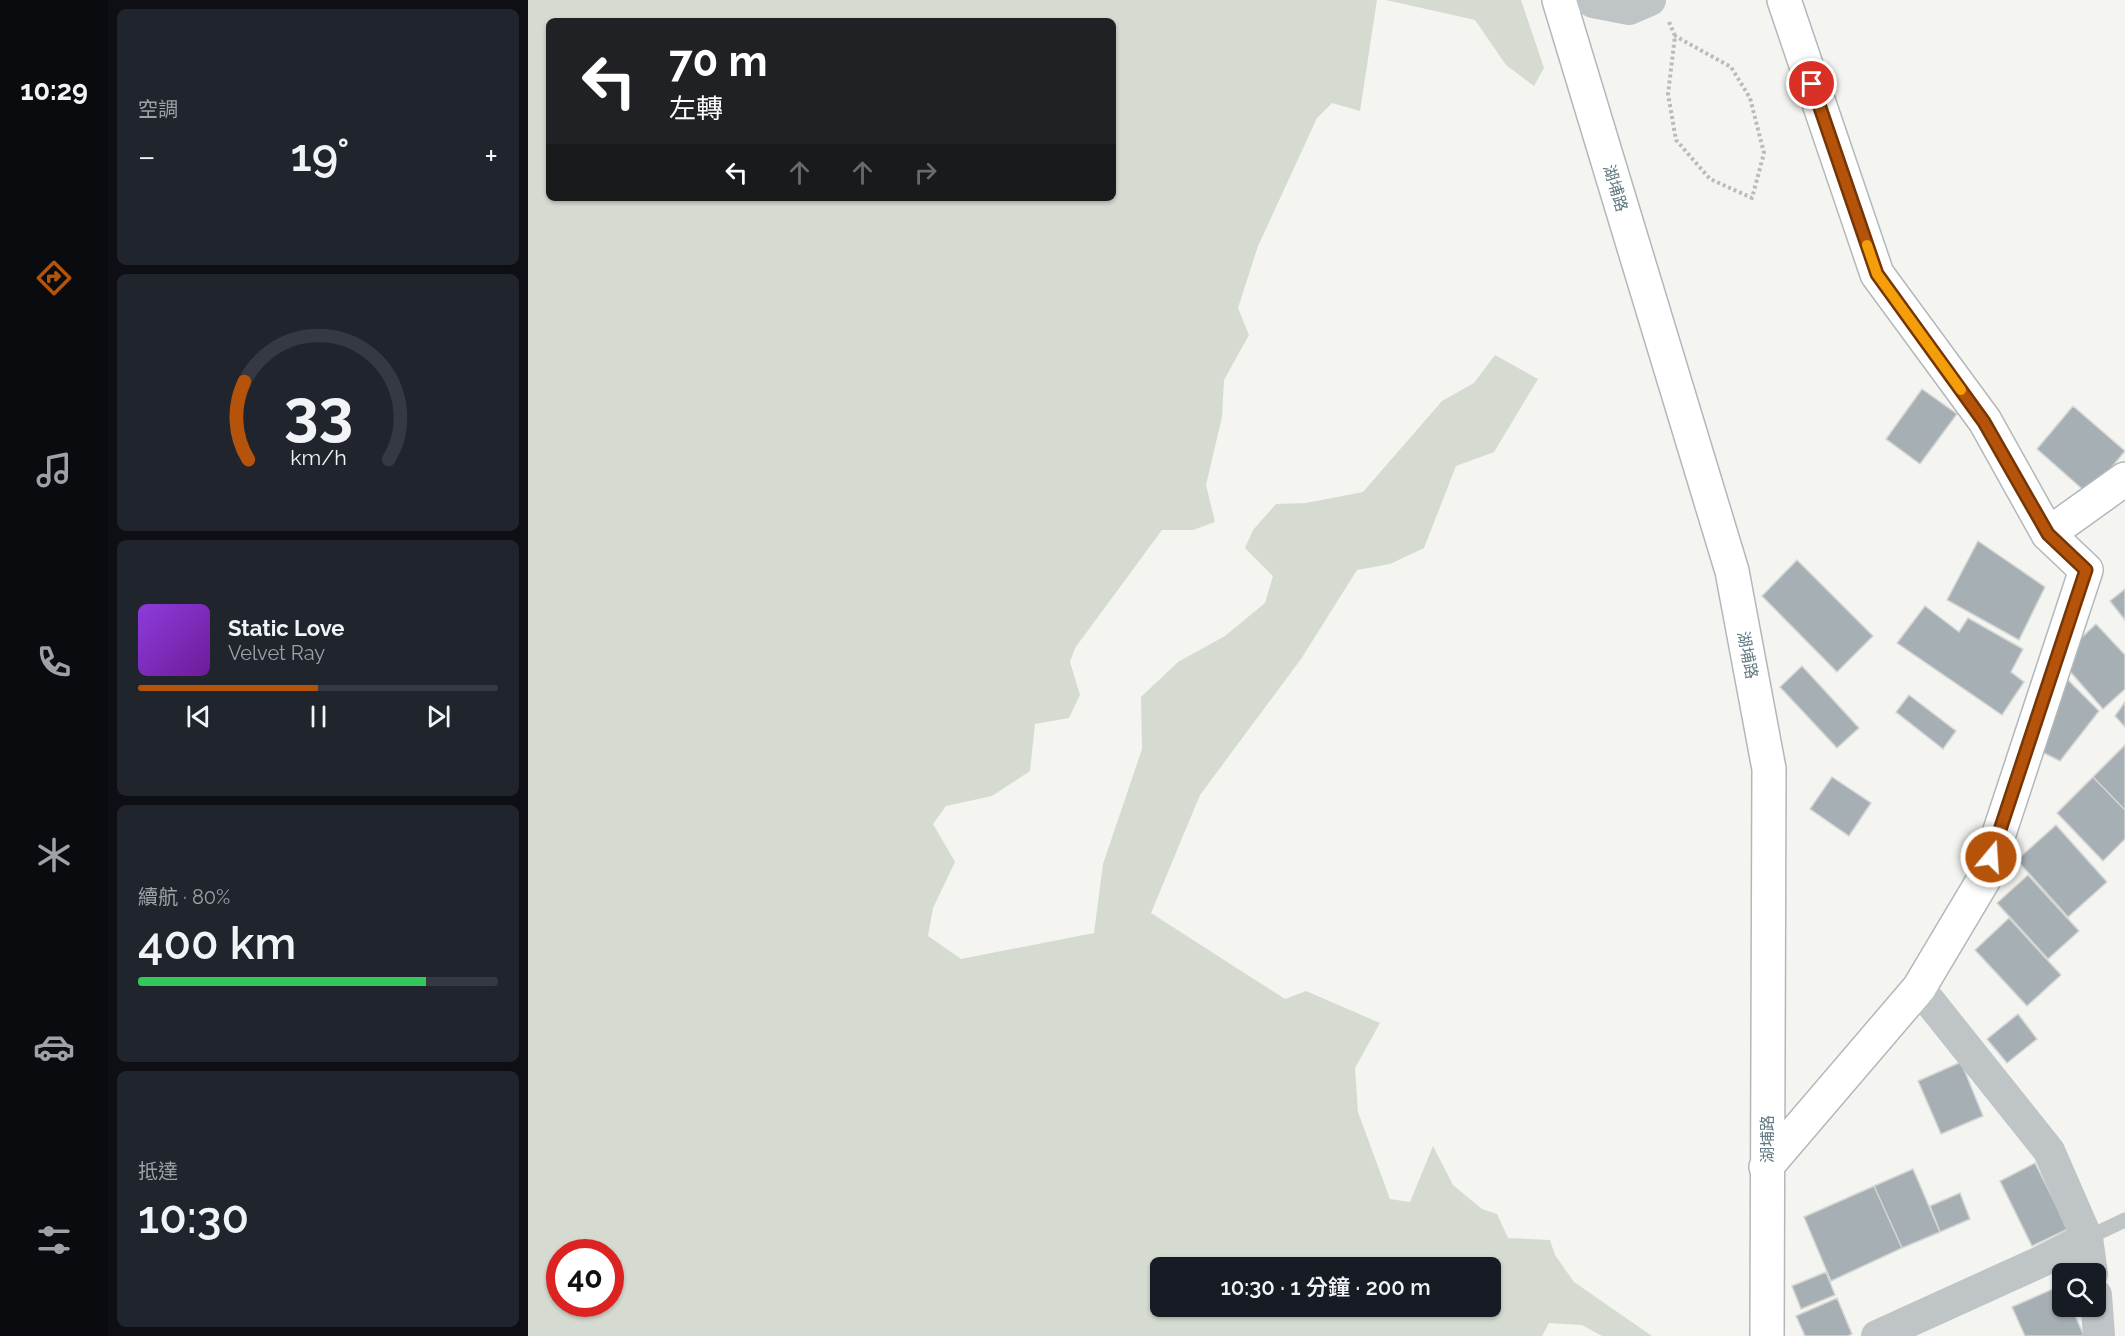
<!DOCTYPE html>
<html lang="zh-TW">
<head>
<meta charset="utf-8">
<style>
	:root { --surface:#171b24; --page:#20242c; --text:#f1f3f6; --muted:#9ea1a6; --line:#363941; --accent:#b45309 }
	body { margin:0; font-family:Raleway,"Noto Sans TC",sans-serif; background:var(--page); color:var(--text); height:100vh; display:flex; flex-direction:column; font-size:22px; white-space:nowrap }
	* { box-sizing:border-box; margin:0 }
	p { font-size:20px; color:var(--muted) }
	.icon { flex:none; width:33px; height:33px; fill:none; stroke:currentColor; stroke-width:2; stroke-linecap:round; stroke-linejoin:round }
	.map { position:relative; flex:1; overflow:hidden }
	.side { display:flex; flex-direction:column; gap:9px; padding:9px; background:#0d0f14; width:420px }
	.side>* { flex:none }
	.top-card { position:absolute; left:18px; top:18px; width:570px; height:183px; border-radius:9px; box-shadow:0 2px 4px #0004; background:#202124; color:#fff; overflow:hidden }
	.controls { position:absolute; left:1524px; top:1263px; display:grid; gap:12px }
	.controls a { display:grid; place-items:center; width:54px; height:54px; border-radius:9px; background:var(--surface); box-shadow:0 2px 4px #0004; font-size:30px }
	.speed { position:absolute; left:18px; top:1239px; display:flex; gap:12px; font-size:30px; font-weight:700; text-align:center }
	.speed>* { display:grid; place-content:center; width:78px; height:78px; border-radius:50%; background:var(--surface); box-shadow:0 2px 4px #0004; line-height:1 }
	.speed .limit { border:9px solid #d22; background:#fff; color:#111 }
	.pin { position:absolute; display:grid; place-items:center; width:51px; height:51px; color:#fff; margin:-26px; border:3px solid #fff; border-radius:50%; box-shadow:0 2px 6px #0007 }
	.me { position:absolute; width:66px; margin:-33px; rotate:18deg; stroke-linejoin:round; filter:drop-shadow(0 0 4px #0008) }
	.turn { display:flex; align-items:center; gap:21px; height:126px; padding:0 24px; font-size:27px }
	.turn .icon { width:78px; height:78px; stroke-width:2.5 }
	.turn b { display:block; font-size:42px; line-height:51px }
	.lanes { display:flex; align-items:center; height:57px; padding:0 24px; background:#0003; justify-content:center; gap:30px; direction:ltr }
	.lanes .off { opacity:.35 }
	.big { font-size:45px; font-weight:600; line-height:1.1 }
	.side .widget { flex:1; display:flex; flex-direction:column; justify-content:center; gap:9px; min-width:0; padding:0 21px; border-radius:9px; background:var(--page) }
	.side .dial { align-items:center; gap:0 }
	.dial svg { height:156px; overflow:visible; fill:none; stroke:var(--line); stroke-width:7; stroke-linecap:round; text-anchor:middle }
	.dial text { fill:var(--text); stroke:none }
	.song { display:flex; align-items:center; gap:18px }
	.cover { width:72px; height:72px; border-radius:9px; background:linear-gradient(135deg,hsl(270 70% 55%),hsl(280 70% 35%)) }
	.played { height:6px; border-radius:3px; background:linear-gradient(90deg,var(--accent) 50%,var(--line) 50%) }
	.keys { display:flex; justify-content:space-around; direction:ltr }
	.heat { display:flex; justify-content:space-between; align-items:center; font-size:33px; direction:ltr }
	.charge { height:9px; border-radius:4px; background:linear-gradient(90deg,#34c759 80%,var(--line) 0) }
	.trip { position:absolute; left:622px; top:1257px; width:351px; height:60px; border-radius:9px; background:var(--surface); box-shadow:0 2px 4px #0004; font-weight:600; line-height:60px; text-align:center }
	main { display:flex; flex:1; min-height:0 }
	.dock { display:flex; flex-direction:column; width:108px; justify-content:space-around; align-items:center; background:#090b0e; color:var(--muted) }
	.dock .icon { width:42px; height:42px }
	.dock .selected { color:var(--accent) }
	.dock b { font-size:27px; color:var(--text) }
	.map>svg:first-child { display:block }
	.green { fill:#d6dbd1; fill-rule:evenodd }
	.building { fill:#a6b0b4; stroke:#d5d5d3; stroke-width:1.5 }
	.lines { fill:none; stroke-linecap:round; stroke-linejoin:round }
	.secondary-casing { stroke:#b1b8bb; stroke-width:36 }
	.path { stroke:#b9bcbe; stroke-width:4; stroke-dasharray:3 3; stroke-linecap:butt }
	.lane { stroke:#bfc4c6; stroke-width:15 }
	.street { stroke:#bfc4c6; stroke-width:32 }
	.secondary { stroke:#fff; stroke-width:33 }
	.route-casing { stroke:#753606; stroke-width:15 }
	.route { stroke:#b45309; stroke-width:10 }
	.slow { stroke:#f59e0b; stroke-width:10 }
	.labels { text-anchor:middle; stroke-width:6; stroke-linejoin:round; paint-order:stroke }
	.street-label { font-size:16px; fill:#627882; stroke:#fff }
</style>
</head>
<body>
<main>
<nav class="dock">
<b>10:29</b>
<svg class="icon selected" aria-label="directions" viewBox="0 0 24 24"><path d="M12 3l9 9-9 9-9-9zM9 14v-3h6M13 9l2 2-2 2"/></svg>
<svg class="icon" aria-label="music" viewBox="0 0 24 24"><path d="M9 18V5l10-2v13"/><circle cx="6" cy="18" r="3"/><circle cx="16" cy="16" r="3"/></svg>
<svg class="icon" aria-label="phone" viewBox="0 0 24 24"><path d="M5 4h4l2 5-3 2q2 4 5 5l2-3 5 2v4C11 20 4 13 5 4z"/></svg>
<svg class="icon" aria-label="climate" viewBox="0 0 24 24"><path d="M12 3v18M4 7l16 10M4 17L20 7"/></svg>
<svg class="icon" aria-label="car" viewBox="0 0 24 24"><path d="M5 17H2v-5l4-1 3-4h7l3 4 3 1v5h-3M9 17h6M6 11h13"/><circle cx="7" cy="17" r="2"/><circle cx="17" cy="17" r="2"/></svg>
<svg class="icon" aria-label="filters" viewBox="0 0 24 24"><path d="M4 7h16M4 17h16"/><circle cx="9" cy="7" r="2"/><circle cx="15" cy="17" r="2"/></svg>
</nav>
<section class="side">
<div class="widget"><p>空調</p>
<div class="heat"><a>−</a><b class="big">19°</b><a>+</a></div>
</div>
<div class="widget dial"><svg viewBox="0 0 100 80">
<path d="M14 69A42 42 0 1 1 86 69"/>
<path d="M14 69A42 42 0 0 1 12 29" stroke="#b45309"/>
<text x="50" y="56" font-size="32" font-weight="700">33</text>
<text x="50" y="72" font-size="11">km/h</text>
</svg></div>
<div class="widget">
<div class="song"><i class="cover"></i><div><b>Static Love</b><p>Velvet Ray</p></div></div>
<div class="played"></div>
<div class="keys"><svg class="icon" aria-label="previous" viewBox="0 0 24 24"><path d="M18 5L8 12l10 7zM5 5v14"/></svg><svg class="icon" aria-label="pause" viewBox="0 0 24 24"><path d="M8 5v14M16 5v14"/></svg><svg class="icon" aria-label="next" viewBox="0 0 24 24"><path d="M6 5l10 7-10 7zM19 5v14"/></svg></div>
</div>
<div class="widget"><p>續航 · 80%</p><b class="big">400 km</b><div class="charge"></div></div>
<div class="widget"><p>抵達</p><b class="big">10:30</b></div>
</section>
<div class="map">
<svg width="1597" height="1336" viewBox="0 0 1597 1336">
	<rect width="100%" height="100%" fill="#f4f4f0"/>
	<path class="green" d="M0,0H849L832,111L804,103L789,118L730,246L710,308L721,335L696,380L694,417L678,485L687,522L665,530H634L547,648L542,662L552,695L541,718L507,724L502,771L464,796L418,806L405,824L427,862L405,908L400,936L433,959L566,933L575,864L614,749L613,697L650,662L697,636L737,603L745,576L717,548L725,530L748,504L778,503L835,492L914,401L946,383L967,355L1010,379L966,452L928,466L896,548L862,564L829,570L773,659L672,795L623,913L757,999L778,991L852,1023L827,1068L830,1112L862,1199L882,1202L905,1146L925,1185L954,1209L969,1214L980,1238L1022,1240L1027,1255L1046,1282L1124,1336H1074L1054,1325L1021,1323L1014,1336H0ZM21,21H585V198H21ZM32,1252H82V1304H32ZM633,1268H963V1306H633Z
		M858,0H993L1016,68L1006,86L978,65L947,20Z"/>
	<path class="building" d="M1394,389L1429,414L1392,464L1358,439Z
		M1545,406L1597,451L1561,495L1509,449Z
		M1450,541L1517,587L1491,640L1419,600Z
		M1269,560L1345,636L1309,672L1234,596Z
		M1597,589V620L1582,601Z
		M1397,606L1431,632L1440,618L1495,649L1483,672L1496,682L1474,715L1369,643Z
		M1568,624L1597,655V689L1575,709L1539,668L1549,642Z
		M1274,666L1331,728L1309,748L1252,687Z
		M1538,678L1571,711L1532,761L1514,752Z
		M1381,695L1428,731L1415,749L1368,712Z
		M1597,702V727L1587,716Z
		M1597,745V810L1565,777Z
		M1304,777L1343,803L1321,836L1282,809Z
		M1565,777L1597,810V839L1575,861L1529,813Z
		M1528,825L1579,882L1540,917L1489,860Z
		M1500,875L1551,931L1520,959L1469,903Z
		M1481,918L1533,975L1499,1006L1447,950Z
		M1490,1014L1509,1039L1479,1063L1459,1039Z
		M1433,1062L1455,1116L1413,1134L1390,1081Z
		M1507,1163L1540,1229L1504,1246L1472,1181Z
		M1385,1169L1412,1232L1374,1248L1346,1186Z
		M1346,1186L1374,1248L1303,1281L1276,1217Z
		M1432,1193L1442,1219L1412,1232L1402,1206Z
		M1298,1272L1307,1295L1273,1309L1264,1286Z
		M1534,1285V1306H1543L1556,1336H1497L1484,1307Z
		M1309,1298L1324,1334L1320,1336H1277L1268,1316Z"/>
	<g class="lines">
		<defs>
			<path id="secondary" d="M1031,0L1204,571L1241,769L1239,1336
				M1256,0L1349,274L1457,421L1520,534
				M1238,1167L1391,988L1456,879L1558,570L1520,534L1597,479"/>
		</defs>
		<use href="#secondary" class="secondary-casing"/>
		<path class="path" d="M1141,22L1147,36L1140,94L1148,140L1182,179L1224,198L1236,153L1222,98L1203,67L1147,36"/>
		<path class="lane" d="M1559,1238L1597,1220"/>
		<path class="street" d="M1062,0L1065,2L1101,9L1122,0
			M1391,988L1521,1151L1559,1238L1564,1274
			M1568,1295L1571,1336
			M1349,1336L1512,1262L1559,1238"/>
		<use href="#secondary" class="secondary"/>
	</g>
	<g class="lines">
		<defs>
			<path id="route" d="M1284,84L1349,274L1456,422L1520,534L1558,570L1463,857"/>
		</defs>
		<use href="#route" class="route-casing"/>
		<use href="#route" class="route"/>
		<path class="slow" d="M1339,245L1349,274L1433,390"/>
	</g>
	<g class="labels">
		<g class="street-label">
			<text transform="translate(1088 188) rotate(73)" y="6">湖埔路</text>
			<text transform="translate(1220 655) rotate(79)" y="6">湖埔路</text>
			<text transform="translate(1239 1139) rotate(-90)" y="6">湖埔路</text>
		</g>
	</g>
</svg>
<div class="controls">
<a><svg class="icon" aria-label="search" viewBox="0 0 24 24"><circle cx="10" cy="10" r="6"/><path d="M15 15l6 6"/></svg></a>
</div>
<div class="speed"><div class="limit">40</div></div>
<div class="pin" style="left:1284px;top:84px;background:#d93025"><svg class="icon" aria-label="arrive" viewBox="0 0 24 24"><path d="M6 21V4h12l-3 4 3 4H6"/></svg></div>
<svg class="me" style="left:1463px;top:857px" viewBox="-20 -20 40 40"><circle r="17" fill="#b45309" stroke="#fff" stroke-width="3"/><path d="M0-11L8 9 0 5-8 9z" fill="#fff"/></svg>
<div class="trip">10:30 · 1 分鐘 · 200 m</div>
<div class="top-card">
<div class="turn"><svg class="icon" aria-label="left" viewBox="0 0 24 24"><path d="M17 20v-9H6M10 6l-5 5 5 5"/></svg><div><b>70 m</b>左轉</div></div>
<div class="lanes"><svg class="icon" aria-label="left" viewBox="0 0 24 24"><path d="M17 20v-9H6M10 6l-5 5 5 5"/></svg><svg class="icon off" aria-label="ahead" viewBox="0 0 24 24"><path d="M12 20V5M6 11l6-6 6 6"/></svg><svg class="icon off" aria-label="ahead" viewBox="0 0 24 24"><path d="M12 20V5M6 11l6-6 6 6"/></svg><svg class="icon off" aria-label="right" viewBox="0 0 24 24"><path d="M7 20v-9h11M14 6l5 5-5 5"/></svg></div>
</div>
</div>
</main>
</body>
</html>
